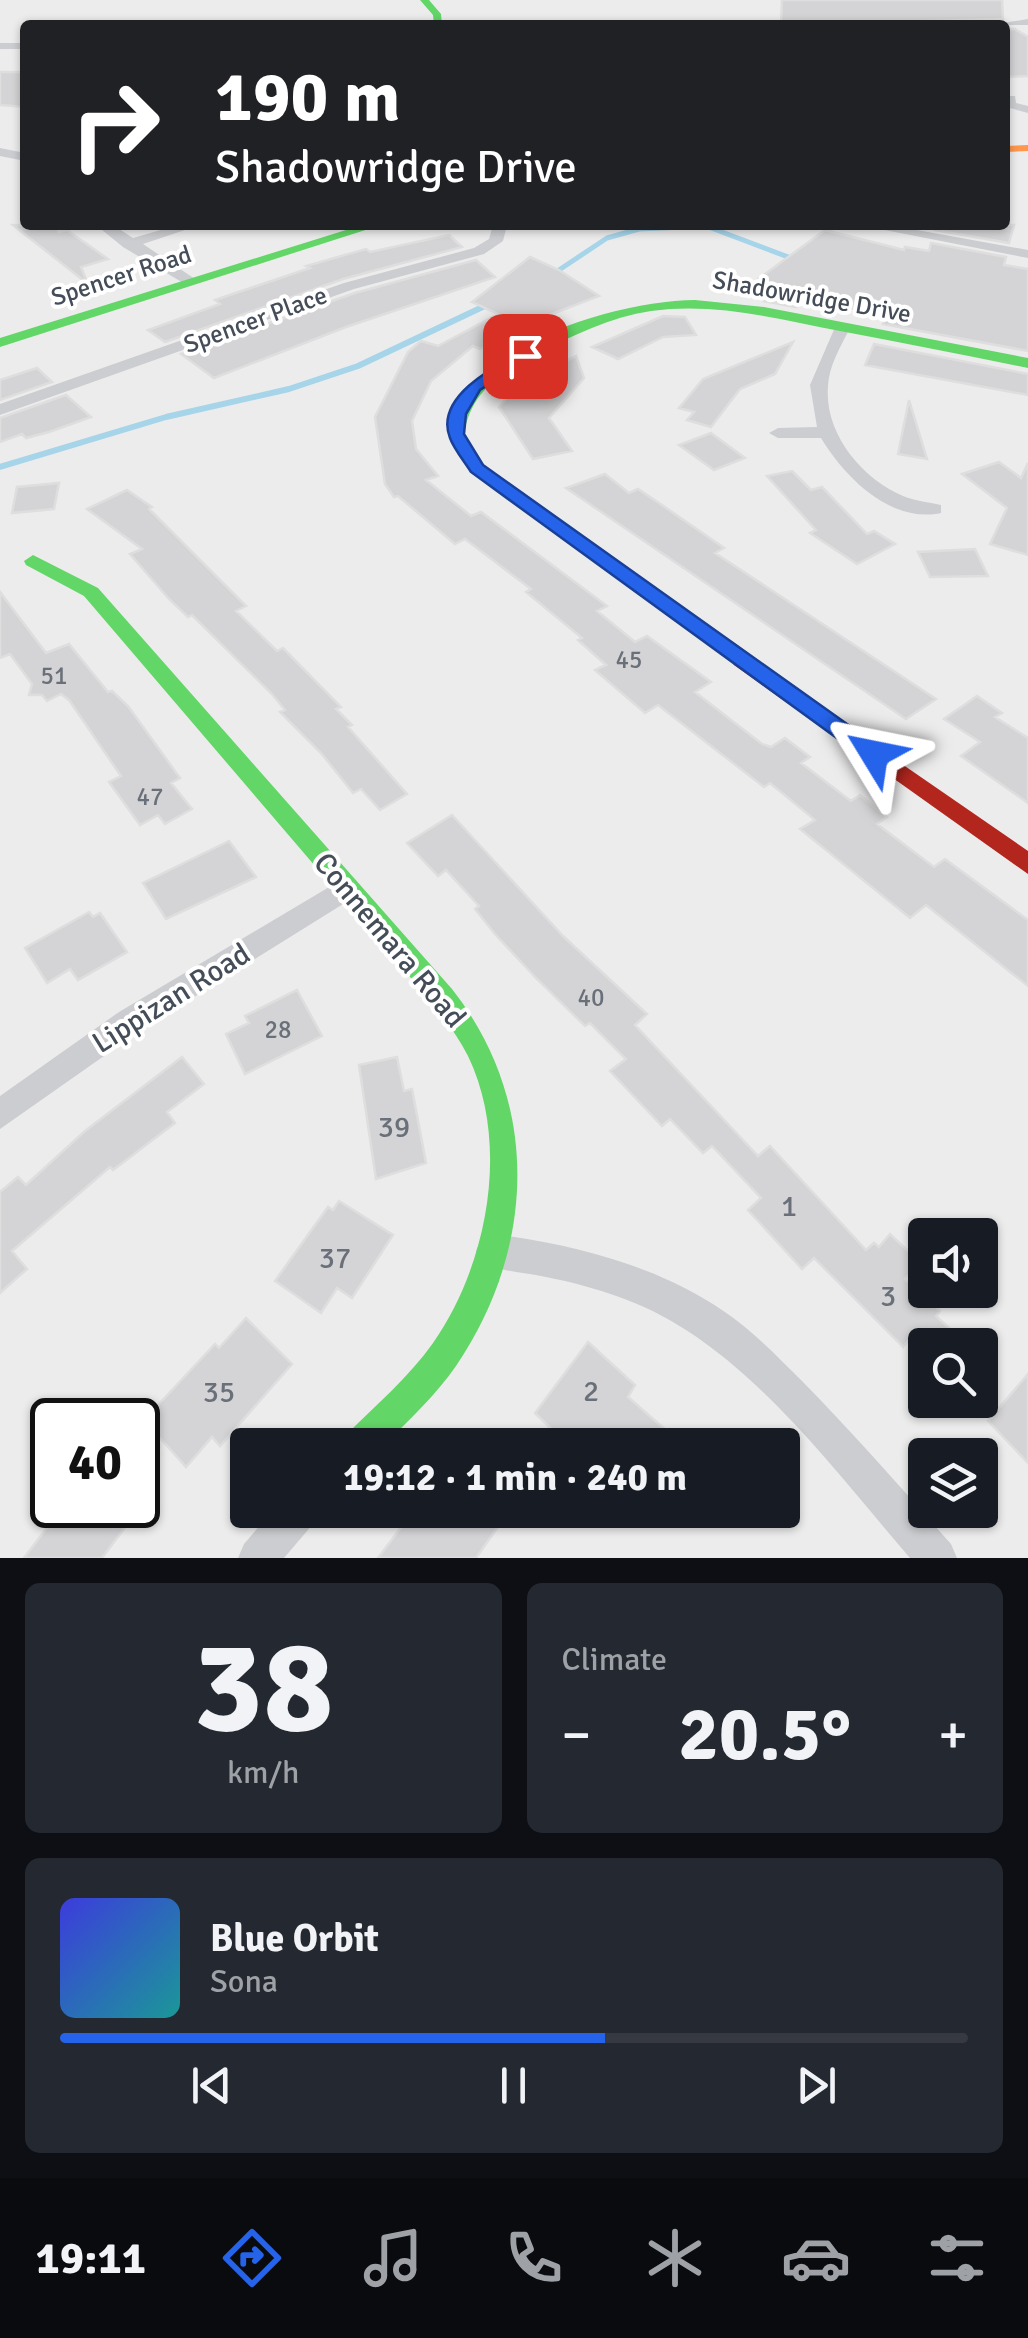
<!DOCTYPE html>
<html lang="en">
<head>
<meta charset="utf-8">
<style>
	:root { --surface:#171b24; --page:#242831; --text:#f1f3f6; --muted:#9ea1a6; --line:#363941; --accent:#2563eb }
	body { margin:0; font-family:Signika,sans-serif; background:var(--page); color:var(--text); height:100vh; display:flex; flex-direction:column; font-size:38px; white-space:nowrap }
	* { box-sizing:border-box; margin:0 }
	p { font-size:32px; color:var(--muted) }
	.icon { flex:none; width:55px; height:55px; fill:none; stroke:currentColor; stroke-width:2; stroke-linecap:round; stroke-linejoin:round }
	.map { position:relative; height:1558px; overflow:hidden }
	.details { display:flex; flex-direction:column; gap:25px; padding:25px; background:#0d0f14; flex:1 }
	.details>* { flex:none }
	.hud { position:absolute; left:20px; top:20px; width:990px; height:210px; border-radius:10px; box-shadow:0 2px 8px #0004; background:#202124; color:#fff; overflow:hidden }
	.tools { position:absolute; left:908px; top:1218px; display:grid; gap:20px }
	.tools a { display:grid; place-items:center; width:90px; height:90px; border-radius:10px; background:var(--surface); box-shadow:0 2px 8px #0004; font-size:50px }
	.speed { position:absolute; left:30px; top:1398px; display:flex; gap:20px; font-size:50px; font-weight:700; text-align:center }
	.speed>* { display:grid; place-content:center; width:130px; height:130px; border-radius:50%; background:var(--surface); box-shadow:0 2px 8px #0004; line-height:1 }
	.speed .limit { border:5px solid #111; border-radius:15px; background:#fff; color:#111 }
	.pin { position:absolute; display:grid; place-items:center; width:85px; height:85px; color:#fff; margin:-42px; border-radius:20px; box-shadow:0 5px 15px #0006 }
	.me { position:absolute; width:110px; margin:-55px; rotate:305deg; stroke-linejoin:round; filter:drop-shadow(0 0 8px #0008) }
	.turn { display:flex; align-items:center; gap:35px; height:210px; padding:0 30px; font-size:45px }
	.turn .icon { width:130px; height:130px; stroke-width:2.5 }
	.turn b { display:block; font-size:70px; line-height:85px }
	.big { font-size:75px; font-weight:700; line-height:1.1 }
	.details .tile { flex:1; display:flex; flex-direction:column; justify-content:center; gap:15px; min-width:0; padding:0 35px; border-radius:15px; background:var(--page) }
	.details .dial { align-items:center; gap:0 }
	.dial b { font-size:130px; line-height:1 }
	.song { display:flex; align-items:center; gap:30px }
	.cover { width:120px; height:120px; border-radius:15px; background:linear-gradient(135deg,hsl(240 70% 55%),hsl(180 70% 35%)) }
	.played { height:10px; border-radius:5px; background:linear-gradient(90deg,var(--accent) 60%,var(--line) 60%) }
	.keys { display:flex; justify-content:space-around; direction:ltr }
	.heat { display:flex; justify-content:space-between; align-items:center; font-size:55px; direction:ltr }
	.details .tiles { flex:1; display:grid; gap:25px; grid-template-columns:1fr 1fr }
	.tile:last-child { grid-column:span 2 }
	.trip { position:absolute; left:230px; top:1428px; width:570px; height:100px; border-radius:10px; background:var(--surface); box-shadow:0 2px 8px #0004; font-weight:700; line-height:100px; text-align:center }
	.tabs { display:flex; height:160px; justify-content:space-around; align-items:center; background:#090b0e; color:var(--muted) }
	.tabs .icon { width:70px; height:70px }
	.tabs .active { color:var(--accent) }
	.tabs b { font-size:45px; color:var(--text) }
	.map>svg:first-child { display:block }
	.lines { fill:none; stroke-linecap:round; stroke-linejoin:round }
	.stream-far1 { stroke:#a6d4e9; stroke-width:5 }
	.stream { stroke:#a6d4e9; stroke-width:6 }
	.building { fill:#d4d4d6; stroke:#dededf; stroke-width:2.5 }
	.street { fill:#cbcdd0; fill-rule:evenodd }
	.fast { fill:#63d668; fill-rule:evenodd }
	.slow { fill:#ff974d; fill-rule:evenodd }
	.jam { fill:#b3261e; fill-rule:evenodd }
	.route { fill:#2563eb; stroke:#184099; stroke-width:2.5 }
	.labels { text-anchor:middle; stroke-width:8; stroke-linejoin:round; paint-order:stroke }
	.far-street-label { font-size:25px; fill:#444d58; stroke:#fff }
	.number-label { font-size:25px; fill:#6a7079 }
	.street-label { font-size:30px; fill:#444d58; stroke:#fff }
	.near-number-label { font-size:30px; fill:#6a7079 }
</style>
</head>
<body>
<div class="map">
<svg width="1028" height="1558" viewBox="0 0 1028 1558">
	<rect width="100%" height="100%" fill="#edecec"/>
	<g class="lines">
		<path class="stream-far1" d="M550,276L607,238L639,229L706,226L796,260"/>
		<path class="stream" d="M0,467L166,417L289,389L358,366L491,303"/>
	</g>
	<path class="building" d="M782,0H1002L1003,19L781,25Z
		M1005,29H1015L1028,37V76L1005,77Z
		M0,72H25V107L0,105Z
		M13,225H55L59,232L67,230L108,259L81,267L88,284Z
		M936,225H1014L1009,243L935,230Z
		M825,230L904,250L905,247L929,251L931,243L1006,257L1004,265L1028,269V351L883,324L887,315L801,298L796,307L764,301L771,290L746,288Z
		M449,235L462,247L343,279L165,342L148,330L220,304L215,300L310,268L306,266L366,249L370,252Z
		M530,257L559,270L599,296L531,322L480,349L473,346L431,381L412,421L416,449L438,476L426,480L471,516L481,512L607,606L597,611L635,642L647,636L711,682L695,692L762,744L771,747L785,738L810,757L801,763L851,801L860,795L887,817L877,824L934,867L945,859L1028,920V986L926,905L910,918L800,829L815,820L770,783L764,787L658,705L645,713L595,670L606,665L578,640L582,638L526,592L531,589L465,539L455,544L398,496L394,497L385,484L375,417L408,352L421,341L438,346L498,314L472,302Z
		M476,260L495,277L346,327L214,378L181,354L355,293Z
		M663,316L685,317L696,335L663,337L618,359L592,347Z
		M793,342L775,374L740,389L711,427L687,420L694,412L679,408L703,379Z
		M874,344L1028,374V395L865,365Z
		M576,356L584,378L549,418L572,451L533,459L499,407L521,382Z
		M37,368L52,382L0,400V380Z
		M66,395L91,417L49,432L26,438L22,434L0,442V418Z
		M909,400L927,459L898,454Z
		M711,433L745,458L714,470L679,445Z
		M999,462L1021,478L1028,463V555L990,544L1007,508L962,474Z
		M792,471L811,490L822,487L867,534L874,531L895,544L857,564L810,533L816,530L767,476Z
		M605,474L629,493L638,489L659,503L724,548L715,553L936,699L906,719L566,488Z
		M59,483L54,509L12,513L17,487Z
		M127,490L152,507L149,509L246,606L236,611L277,651L283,648L341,707L336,709L352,725L348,727L407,794L380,810L361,789L353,793L322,754L280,712L285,710L272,694L192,615L188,617L169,599L130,554L142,549L87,509Z
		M975,549L988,576L930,577L918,552Z
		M0,592L46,653L69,644L108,692L112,691L128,706L180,778L171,783L192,809L165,824L158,815L140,825L109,782L121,776L69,700L61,694L47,701L42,695H29L32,684L10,654L0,658Z
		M977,696L1002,713L995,717L1028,738V803L961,756L980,742L944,719Z
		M452,815L563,936L647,1014L635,1025L758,1156L770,1146L866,1250L874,1243L879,1247L890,1234L920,1262L905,1279L940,1311L936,1316L967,1345H913L909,1340L903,1347L814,1258L802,1269L748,1210L761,1198L712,1146L703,1153L670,1119L662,1126L610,1071L626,1059L590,1023L585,1026L536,978L495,934L475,909L479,906L446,870L438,876L407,843Z
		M229,841L256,877L166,919L143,883Z
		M89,912L93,917L100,913L127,952L78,980L70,969L47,983L25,948Z
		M297,990L322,1036L245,1074L226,1034L249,1023L245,1016Z
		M182,1057L204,1084L167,1112L175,1123L113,1170L110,1167L12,1251L27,1269L0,1293V1192L18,1177L26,1185L85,1131Z
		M397,1057L404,1091L412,1089L426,1163L376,1179L359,1065Z
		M339,1201L393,1235L352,1298L337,1288L321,1313L275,1281L328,1207L333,1210Z
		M246,1318L292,1364L220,1446L212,1437L186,1467L144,1420L215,1344L219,1348Z
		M588,1342L635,1385L628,1397L683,1445H568L535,1413Z
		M1028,1374V1463L988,1421Z
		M64,1505H142L102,1558H24Z
		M414,1510H510L476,1558H378Z"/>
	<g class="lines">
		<path class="street" d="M1028,19V25H991Z
			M0,43H25V49H0Z
			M1007,96H1015L1016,103L1028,106V113L1006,107Z
			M0,148L25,153V161L0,156Z
			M96,225H113L133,238L178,225H200L143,244L198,281L185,284L123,247Z
			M493,225H507L503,241L484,254L354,289L0,415V404L344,283L474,248L489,239Z
			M859,225H889L1028,250V258Z
			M836,325L850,328C841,346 829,365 828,386C824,433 861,478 903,496C915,501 928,502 941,505V513C890,524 844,476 821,438H778L769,433L778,428L817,427L810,385Z
			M346,877L356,880L360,888L356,896L141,1030L0,1129V1096L119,1012Z
			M493,1234C571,1244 656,1265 722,1310C752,1330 777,1356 802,1381C854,1434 902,1489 951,1544L957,1558H910C833,1469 747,1350 637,1304C606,1291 573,1282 541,1276C521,1272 500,1271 481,1263L476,1251L481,1239Z
			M273,1510H319L313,1524L284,1558H238L244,1544Z"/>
		<path class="fast" d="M420,0H429L441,14L442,25H434L433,15Z
			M362,225H381L0,347V338Z
			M695,300L764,307L1028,358V368C966,355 903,343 840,331C778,319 715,302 651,311C611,317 573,335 537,354C501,373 471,391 464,434L483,465L748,655L751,660L748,665L741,667L471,472L448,434C464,345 616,301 695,300Z
			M33,555L98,588L452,989C541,1102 536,1248 456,1366C436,1395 409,1420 384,1445H343L348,1433C377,1404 409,1377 433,1343C487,1266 511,1145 468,1056C459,1038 446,1021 434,1005L84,596L26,565L24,561Z"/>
		<path class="slow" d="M1028,145V151L1005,152V146Z"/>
		<path class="jam" d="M741,653L1028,851V874L734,665L731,660L734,655Z"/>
	</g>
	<path class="route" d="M520,353L533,356L480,390L466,414L464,434L483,465L882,749L886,754L882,760H867L471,472C464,461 454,449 450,438C434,398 493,367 520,353Z"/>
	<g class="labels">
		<g class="far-street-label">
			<text transform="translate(121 275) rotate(-18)" y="9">Spencer Road</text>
			<text transform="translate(812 296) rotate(10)" y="9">Shadowridge Drive</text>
			<text transform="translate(255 319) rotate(-20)" y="9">Spencer Place</text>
		</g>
		<g class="number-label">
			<text x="629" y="668">45</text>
			<text x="54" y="684">51</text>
			<text x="150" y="805">47</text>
			<text x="591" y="1006">40</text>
			<text x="278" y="1038">28</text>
		</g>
		<g class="street-label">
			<text transform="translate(390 940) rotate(50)" y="10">Connemara Road</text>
			<text transform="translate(171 998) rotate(-32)" y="10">Lippizan Road</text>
		</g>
		<g class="near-number-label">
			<text x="394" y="1137">39</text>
			<text x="789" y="1216">1</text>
			<text x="335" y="1268">37</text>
			<text x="888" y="1306">3</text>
			<text x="591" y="1401">2</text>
			<text x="219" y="1402">35</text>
		</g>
	</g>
</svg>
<div class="tools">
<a><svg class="icon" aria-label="sound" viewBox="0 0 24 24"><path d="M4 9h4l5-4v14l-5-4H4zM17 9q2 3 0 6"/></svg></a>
<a><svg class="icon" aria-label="search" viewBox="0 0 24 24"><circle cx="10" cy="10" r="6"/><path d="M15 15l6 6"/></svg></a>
<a><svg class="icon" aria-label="layers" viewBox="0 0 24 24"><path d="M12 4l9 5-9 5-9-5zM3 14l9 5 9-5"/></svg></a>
</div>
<div class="speed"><div class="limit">40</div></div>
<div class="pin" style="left:525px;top:356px;background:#d93025"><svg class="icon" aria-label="arrive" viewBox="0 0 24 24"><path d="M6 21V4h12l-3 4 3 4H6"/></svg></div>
<svg class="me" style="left:874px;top:754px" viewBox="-20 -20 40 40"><path d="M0-17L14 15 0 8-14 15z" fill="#2563eb" stroke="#fff" stroke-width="4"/></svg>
<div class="trip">19:12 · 1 min · 240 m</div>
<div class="hud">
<div class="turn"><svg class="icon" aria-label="right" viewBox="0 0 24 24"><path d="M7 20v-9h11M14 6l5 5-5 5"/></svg><div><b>190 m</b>Shadowridge Drive</div></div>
</div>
</div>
<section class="details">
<div class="tiles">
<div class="tile dial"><b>38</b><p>km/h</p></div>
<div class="tile"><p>Climate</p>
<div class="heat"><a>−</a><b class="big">20.5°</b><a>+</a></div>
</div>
<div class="tile">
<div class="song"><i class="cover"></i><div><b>Blue Orbit</b><p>Sona</p></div></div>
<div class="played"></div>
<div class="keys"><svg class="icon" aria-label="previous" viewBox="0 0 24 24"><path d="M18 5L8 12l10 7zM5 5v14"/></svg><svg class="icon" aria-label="pause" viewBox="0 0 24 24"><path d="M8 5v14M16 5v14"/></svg><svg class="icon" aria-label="next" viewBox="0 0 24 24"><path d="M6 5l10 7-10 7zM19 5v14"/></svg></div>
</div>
</div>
</section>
<nav class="tabs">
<b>19:11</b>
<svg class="icon active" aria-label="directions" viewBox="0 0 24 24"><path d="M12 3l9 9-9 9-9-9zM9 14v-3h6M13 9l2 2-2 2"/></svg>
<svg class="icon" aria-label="music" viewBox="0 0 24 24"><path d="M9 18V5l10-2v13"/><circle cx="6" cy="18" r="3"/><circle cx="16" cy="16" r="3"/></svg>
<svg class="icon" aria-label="phone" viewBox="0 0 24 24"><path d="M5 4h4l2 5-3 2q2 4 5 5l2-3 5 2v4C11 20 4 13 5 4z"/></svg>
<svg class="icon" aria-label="climate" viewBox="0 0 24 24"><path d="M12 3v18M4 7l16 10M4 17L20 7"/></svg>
<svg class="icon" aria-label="car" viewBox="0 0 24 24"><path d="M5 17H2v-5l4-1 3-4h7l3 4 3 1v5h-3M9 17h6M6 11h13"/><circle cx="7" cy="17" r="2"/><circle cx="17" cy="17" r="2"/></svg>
<svg class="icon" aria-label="filters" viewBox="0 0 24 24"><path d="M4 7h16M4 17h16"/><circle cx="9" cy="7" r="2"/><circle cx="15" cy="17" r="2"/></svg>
</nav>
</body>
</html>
